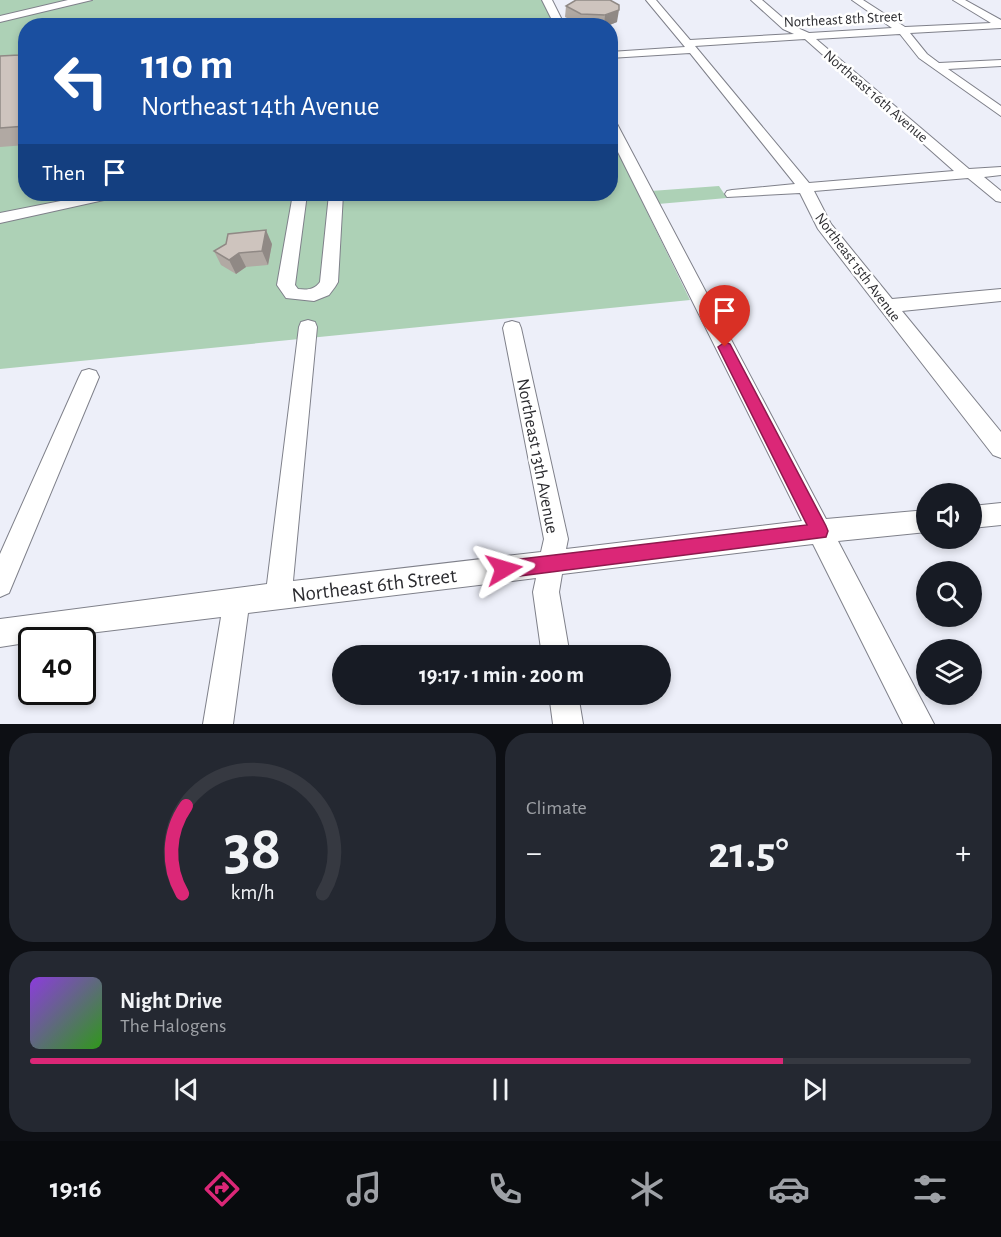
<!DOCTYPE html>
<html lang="en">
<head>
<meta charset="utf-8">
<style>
	:root { --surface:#171b24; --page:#242831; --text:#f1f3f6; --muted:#9ea1a6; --line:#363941; --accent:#db2777 }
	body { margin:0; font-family:"Alegreya Sans",sans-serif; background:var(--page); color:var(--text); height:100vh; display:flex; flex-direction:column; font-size:22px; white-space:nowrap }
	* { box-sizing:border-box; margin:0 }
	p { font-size:20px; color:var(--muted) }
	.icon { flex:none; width:33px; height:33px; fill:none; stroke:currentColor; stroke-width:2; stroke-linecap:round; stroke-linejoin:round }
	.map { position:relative; height:724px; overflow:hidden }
	.panel { display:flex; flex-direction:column; gap:9px; padding:9px; background:#0d0f14; flex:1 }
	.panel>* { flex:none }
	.guide { position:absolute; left:18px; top:18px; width:600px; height:183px; border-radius:24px; box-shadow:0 3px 9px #0003; background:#1a4fa0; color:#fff; overflow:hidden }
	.fabs { position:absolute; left:916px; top:483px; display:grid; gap:12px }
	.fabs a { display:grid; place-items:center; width:66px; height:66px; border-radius:50%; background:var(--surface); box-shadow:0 3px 9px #0003; font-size:30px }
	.speed { position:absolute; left:18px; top:627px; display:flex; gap:12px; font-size:30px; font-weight:700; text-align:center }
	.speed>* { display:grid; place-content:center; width:78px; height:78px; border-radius:50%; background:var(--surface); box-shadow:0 3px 9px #0003; line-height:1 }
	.speed .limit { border:3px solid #111; border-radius:9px; background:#fff; color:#111 }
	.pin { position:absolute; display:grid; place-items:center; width:51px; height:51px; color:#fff; margin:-62px -26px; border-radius:50% 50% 50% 0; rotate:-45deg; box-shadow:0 0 6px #0007 }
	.pin .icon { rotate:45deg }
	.me { position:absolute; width:66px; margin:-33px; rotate:83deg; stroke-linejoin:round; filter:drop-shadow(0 0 4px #0008) }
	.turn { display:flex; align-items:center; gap:21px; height:126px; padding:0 24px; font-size:27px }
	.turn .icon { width:78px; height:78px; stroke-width:2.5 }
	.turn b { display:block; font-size:42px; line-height:51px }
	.then { display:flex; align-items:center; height:57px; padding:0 24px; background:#0003; gap:12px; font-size:22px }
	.big { font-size:45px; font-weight:700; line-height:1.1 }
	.panel .tile { flex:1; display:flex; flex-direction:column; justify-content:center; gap:9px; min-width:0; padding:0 21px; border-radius:24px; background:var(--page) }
	.panel .dial { align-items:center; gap:0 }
	.dial svg { height:156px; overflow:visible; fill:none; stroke:var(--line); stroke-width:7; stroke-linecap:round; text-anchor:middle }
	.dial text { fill:var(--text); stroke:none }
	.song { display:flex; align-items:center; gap:18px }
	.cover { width:72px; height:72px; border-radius:9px; background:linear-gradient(135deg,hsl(270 70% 55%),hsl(110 70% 35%)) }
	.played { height:6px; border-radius:3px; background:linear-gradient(90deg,var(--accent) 80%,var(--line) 80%) }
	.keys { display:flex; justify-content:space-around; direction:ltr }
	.heat { display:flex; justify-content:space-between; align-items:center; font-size:33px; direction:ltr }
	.panel .tiles { flex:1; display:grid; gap:9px; grid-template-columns:1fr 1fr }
	.tile:last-child { grid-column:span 2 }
	.trip { position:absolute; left:332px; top:645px; width:339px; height:60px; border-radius:30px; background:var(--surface); box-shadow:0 3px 9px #0003; font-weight:700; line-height:60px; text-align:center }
	.tabs { display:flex; height:96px; justify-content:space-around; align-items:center; background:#090b0e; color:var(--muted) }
	.tabs .icon { width:42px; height:42px }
	.tabs .current { color:var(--accent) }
	.tabs b { font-size:27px; color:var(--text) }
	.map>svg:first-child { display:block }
	.green { fill:#add1b6 }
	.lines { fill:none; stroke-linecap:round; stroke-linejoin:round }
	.minor-casing { stroke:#7f808a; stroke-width:2 }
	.minor { fill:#fff; fill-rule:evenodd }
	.wall { fill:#b1a9a3 }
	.shaded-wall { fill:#908985 }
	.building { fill:#cec4be; stroke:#908985; stroke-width:1.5 }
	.route { fill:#db2777; stroke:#8e194d; stroke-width:1.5 }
	.labels { text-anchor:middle; stroke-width:5; stroke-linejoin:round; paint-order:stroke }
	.far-street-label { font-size:15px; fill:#2c2c30; stroke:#fff }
	.street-label { font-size:18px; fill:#2c2c30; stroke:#fff }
	.near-street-label { font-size:21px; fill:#2c2c30; stroke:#fff }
</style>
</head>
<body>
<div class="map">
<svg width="1001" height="724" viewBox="0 0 1001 724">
	<rect width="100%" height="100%" fill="#edeff9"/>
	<path class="green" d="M0,0H542L555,25L26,26V194H610L611,138L690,300L0,369Z
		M719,186L727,198L658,204L651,191Z"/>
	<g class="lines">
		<defs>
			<path id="minor" d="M68,0H92L0,22V16Z
				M542,0H552L565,26H555Z
				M646,0H656L690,40L794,34L783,29L751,0H762L791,25L809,33L892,28L852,0H863L905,27L991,23L953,0H965L1001,20V28L910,33L927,54L939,63L1001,60V66L948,69L1001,106V116L919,58L900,34L816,39L969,169L1001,167V175L984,177L1001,191V202L996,201L968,178L814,191L831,224L892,299L1001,289V301L902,311L1001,432V458L993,455L818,229L800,193L727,197L725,194L727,191L732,190L795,184L690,53L610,58V52L685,47ZM805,39L954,171L809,183L695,46Z
				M610,118L616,122L826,519L927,510V532L838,541L934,724H903L813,544L562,574L559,592L570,656H542L533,592L536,578L248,613L233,724H203L221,617L32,640V642L0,647V619L267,584L299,327L301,322L308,320L315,322L317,327L293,581L541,552L544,539L503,328L505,323L512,321L519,323L521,328L568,539L566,549L802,521L610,136Z
				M96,194H120L113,198L0,223V213Z
				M293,194H307L295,285L298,289C307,290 314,290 320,282L329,194H343L338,282L335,287L329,295L314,301L286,298L277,285Z
				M89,369L96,371L99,377L9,593L0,597V554L79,377L82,371Z
				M1001,503V525L972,528V506Z
				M549,694H578L583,724H553Z"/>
		</defs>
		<use href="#minor" class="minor-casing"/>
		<use href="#minor" class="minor"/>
	</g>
	<path class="wall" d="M576,0L617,22L607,26L580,25L565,17L566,6Z
		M26,47V145L0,147V56L19,55Z
		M272,244L268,265L246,267L236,274L221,265L214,251Z"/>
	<path class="shaded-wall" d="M619,10L617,22L607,26H604L605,15Z
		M266,230L272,244L268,265L262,251Z
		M239,253L246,267L236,274L229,260Z"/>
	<path class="building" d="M576,0H610L619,5V10L605,15L581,14L566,6Z
		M26,47V126L0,128V56L19,55Z
		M266,230L262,251L239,253L229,260L214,251L226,244L228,234Z"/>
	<path class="route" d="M725,342L730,344L826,526L828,531L826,537L504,578L498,576L496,569L498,563L504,561L807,525L718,347Z"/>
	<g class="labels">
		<g class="far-street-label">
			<text transform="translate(843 19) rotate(-3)" y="5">Northeast 8th Street</text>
			<text transform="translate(876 96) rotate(41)" y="5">Northeast 16th Avenue</text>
			<text transform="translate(858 267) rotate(53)" y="5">Northeast 15th Avenue</text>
		</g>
		<g class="street-label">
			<text transform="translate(538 456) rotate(79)" y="6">Northeast 13th Avenue</text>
		</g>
		<g class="near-street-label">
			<text transform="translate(374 585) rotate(-7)" y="7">Northeast 6th Street</text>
		</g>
	</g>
</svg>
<div class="fabs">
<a><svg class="icon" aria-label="sound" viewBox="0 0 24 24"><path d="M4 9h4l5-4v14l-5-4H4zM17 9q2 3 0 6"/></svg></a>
<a><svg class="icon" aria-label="search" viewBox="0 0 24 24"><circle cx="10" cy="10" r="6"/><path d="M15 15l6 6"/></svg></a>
<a><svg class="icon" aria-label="layers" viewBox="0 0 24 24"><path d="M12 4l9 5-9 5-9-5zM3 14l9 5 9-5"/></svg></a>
</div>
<div class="speed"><div class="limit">40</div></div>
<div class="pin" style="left:725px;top:347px;background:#d93025"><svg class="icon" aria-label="arrive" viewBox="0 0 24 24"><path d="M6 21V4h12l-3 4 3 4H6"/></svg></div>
<svg class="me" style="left:504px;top:569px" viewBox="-20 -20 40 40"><path d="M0-17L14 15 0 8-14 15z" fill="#db2777" stroke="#fff" stroke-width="4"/></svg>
<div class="trip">19:17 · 1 min · 200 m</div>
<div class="guide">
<div class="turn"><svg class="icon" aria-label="left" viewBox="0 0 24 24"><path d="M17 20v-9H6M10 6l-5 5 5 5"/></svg><div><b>110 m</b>Northeast 14th Avenue</div></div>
<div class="then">Then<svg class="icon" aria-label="arrive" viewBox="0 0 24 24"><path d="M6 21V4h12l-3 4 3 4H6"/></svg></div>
</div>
</div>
<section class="panel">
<div class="tiles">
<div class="tile dial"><svg viewBox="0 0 100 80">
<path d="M14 69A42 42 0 1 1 86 69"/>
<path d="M14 69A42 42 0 0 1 16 24" stroke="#db2777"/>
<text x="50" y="56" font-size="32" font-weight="700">38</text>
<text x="50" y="72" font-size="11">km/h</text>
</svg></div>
<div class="tile"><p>Climate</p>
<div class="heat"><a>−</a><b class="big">21.5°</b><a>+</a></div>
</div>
<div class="tile">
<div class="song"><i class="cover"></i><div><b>Night Drive</b><p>The Halogens</p></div></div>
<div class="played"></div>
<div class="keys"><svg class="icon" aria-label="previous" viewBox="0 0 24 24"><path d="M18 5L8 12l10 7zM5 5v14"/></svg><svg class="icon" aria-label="pause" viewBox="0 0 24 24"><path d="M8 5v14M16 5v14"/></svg><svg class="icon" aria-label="next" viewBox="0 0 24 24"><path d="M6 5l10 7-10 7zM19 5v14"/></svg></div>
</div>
</div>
</section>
<nav class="tabs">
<b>19:16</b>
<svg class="icon current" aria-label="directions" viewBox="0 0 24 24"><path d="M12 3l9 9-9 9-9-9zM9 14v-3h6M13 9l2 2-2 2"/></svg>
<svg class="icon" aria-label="music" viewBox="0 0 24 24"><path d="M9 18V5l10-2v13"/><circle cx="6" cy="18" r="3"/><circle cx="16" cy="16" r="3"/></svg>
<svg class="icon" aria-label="phone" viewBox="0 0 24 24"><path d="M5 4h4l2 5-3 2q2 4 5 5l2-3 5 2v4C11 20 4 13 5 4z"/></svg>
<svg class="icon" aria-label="climate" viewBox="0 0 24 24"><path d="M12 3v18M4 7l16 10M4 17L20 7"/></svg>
<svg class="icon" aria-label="car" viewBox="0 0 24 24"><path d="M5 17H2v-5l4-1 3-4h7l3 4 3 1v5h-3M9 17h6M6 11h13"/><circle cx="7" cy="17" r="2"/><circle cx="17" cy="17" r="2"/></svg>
<svg class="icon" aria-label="filters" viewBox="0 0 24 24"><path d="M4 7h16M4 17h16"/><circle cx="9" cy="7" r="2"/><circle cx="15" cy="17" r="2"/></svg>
</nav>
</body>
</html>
